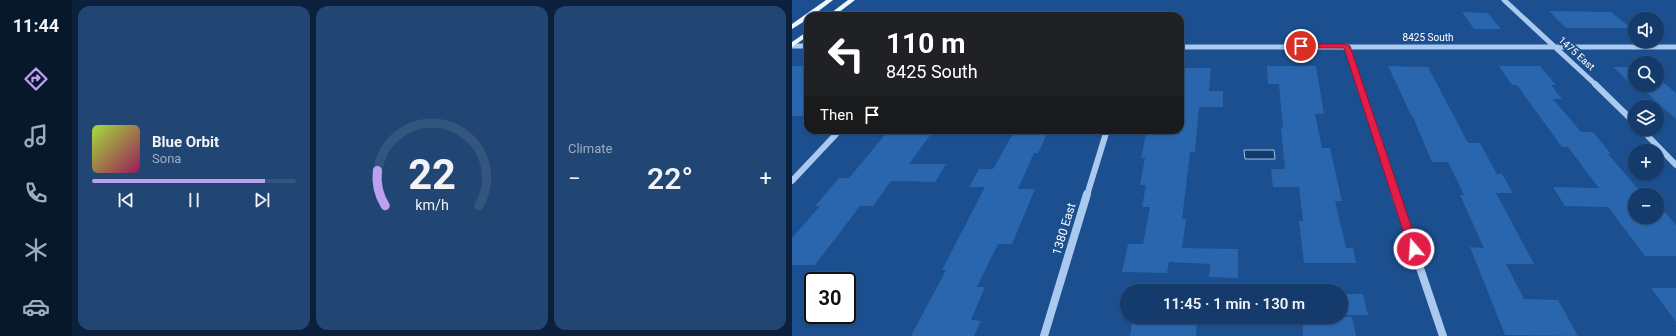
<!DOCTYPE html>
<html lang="en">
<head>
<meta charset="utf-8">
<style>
	:root { --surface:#143b6b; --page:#214673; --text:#f1f3f6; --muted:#9dadc1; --line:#33557e; --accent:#bca0f2 }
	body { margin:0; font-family:Roboto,sans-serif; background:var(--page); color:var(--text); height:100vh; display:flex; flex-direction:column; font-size:15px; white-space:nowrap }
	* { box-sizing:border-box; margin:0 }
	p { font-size:13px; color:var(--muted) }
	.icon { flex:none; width:22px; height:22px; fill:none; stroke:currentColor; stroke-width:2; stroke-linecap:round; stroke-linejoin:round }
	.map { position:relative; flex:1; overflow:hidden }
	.details { display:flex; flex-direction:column; gap:6px; padding:6px; background:#0b203b; width:720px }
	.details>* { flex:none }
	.hud { position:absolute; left:12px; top:12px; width:380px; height:122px; border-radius:12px; box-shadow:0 1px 3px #0004,0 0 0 1px var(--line); background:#202124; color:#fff; overflow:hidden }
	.buttons { position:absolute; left:836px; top:12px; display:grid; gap:8px }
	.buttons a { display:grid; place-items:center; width:36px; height:36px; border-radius:50%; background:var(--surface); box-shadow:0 1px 3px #0004,0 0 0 1px var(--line); font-size:20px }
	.speed { position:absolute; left:12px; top:272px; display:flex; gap:8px; font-size:20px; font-weight:700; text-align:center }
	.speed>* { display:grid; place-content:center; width:52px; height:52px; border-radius:50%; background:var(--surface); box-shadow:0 1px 3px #0004,0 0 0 1px var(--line); line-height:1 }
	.speed .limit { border:2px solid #111; border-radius:6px; background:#fff; color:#111 }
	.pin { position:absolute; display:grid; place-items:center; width:34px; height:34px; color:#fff; margin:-17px; border:2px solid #fff; border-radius:50%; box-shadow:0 1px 4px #0007 }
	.me { position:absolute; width:44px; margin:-22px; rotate:342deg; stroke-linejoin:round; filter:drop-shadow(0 0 3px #0008) }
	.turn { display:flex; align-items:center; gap:14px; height:84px; padding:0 16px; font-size:18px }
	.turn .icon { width:52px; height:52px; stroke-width:2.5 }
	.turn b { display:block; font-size:28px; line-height:34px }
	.then { display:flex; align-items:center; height:38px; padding:0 16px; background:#0003; gap:8px; font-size:15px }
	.big { font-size:30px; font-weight:600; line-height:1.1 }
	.details .widget { flex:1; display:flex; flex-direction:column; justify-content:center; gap:6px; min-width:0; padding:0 14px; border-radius:12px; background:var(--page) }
	.details .dial { align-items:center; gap:0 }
	.dial svg { height:104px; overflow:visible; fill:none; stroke:var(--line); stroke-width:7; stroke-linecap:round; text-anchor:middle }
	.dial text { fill:var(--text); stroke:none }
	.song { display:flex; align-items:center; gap:12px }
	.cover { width:48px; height:48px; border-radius:6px; background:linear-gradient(135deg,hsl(80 70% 55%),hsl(330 70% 35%)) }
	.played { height:4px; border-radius:2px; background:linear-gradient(90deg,var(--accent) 85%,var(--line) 85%) }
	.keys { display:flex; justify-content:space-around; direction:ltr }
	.heat { display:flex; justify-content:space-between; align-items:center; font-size:22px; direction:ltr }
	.details .tiles { flex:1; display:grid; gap:6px; grid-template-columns:repeat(3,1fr) }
	.trip { position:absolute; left:328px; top:284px; width:228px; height:40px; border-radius:20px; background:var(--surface); box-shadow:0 1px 3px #0004,0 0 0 1px var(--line); font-weight:600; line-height:40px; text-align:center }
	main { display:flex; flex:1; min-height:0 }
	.tab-bar { display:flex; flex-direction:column; width:72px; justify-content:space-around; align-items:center; background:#08182b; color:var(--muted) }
	.tab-bar .icon { width:28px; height:28px }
	.tab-bar .selected { color:var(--accent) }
	.tab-bar b { font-size:18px; color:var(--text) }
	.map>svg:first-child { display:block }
	.water { fill:#123a6d; stroke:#9cc4f0 }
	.building { fill:#2a66ad }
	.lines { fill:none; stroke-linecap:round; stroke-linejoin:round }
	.minor-far2 { stroke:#a9c9ee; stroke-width:5 }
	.minor-far1 { stroke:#a9c9ee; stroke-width:6 }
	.minor { stroke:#a9c9ee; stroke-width:8 }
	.major { fill:#f0f6ff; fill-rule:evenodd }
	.route { fill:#e11d48; stroke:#92132f }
	.labels { text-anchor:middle; stroke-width:4; stroke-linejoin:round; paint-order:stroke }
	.far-street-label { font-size:10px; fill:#fff; stroke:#1b4f8f }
	.street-label { font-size:12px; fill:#fff; stroke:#1b4f8f }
</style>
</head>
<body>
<main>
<nav class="tab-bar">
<b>11:44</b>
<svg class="icon selected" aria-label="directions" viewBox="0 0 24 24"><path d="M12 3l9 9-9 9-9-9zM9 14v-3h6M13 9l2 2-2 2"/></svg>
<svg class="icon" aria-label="music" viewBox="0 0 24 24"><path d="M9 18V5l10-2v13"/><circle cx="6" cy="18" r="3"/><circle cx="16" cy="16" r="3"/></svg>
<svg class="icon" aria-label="phone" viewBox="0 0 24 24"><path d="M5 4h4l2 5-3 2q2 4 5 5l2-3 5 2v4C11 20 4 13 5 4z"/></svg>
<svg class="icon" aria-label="climate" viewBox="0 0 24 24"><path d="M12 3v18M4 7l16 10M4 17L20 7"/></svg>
<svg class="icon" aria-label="car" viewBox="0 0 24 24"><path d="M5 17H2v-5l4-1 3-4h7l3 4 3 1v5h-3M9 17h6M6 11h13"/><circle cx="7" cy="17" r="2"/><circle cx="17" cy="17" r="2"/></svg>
</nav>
<section class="details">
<div class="tiles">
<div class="widget">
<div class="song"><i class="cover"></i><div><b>Blue Orbit</b><p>Sona</p></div></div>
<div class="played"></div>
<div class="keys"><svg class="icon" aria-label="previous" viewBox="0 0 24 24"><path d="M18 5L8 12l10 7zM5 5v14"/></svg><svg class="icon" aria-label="pause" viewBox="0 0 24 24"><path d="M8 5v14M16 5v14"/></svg><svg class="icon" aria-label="next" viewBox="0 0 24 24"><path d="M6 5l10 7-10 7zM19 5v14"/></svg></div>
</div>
<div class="widget dial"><svg viewBox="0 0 100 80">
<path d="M14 69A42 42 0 1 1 86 69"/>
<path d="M14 69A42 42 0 0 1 8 42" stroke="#bca0f2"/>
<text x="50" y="56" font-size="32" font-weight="700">22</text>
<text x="50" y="72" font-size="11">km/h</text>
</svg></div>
<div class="widget"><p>Climate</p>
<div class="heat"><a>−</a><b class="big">22°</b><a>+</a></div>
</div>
</div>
</section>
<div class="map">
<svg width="884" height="336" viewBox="0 0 884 336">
	<rect width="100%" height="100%" fill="#1b4f8f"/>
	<path class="water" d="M452,150H482L483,159H453Z"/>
	<path class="building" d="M757,11L819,12L839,28H774Z
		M670,12L696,13L709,29H682Z
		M0,66H16V116H0Z
		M475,66H524L532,114H523L530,148H538L550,201H543L554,248H561L564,263H512L507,221H511L507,187H481L479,169H493L489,128H491L487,84H476Z
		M596,66L636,67L676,143H688L705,174H710L721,193H704L742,264H714L732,299L766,300L786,336L713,335L678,247L692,248L668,195H672L656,162H640L620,115H619Z
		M707,66H748L764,85H759L770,99H761L789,132H801L819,154H816L851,195H843V217H865V203L884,225V256H853L816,207L773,206L761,187L807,188L776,147H770L725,85H720Z
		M821,67H843V85H840Z
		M388,68H419L417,91H431V107H407L403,152H398L390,219H394L390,248L446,249V278L417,277L418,264L377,262L375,273L330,272L336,244H351L358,207H350L354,185H348L353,158H349L354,134H388Z
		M865,77L884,93V119L846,85H865Z
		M97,130H131L128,134H139L117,164H154L143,182L99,181L81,206H68L23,265H0V238L28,206H23L47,178H57Z
		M223,130H257L246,153H242L226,189H243L220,244H206L185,287H193L179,320L189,321L182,336H119L154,270H150L193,187H177L187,169H201Z
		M859,288H884V322Z
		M549,294H571L576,315H549Z
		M341,317H361V319H405L404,336H338Z
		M510,317H560L564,336H511Z"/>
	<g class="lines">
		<path class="minor-far2" d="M712,0L804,85
			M0,46H16
			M554,46L567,85
			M388,47H884"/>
		<path class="minor-far1" d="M567,84L604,195
			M803,84L843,123
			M849,129L884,165
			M0,181L48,130
			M295,195L315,130"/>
		<path class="minor" d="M603,194L651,336
			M252,336L295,194"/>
		<path class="major" d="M34,0H41L20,16H16V19L0,29V24Z
			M56,0H63L42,16H35Z
			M16,31V36L0,47V42Z"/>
	</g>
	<path class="route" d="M554,44L558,46L627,249L626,252L622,253L618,252L617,249L552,48H509L506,46L509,44Z"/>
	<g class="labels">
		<g class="far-street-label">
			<text x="636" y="41">8425 South</text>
			<text transform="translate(785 53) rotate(42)" y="4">1475 East</text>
		</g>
		<g class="street-label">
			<text transform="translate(272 229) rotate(-73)" y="4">1380 East</text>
		</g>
	</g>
</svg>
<div class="buttons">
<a><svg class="icon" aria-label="sound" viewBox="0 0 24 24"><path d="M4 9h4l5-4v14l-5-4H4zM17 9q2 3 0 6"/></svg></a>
<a><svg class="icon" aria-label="search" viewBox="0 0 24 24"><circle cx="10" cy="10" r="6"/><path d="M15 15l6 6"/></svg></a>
<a><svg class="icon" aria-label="layers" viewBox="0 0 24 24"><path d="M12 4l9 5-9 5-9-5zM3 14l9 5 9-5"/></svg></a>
<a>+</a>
<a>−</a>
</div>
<div class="speed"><div class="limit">30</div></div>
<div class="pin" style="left:509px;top:46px;background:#d93025"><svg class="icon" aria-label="arrive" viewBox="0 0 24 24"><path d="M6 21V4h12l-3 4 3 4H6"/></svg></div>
<svg class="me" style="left:622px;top:249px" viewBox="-20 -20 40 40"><circle r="17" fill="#e11d48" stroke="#fff" stroke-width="3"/><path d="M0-11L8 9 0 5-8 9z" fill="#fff"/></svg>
<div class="trip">11:45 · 1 min · 130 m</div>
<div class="hud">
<div class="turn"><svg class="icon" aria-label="left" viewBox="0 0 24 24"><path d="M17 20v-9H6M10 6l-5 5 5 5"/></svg><div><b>110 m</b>8425 South</div></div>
<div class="then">Then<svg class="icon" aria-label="arrive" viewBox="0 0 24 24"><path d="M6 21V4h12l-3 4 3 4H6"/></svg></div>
</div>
</div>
</main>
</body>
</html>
